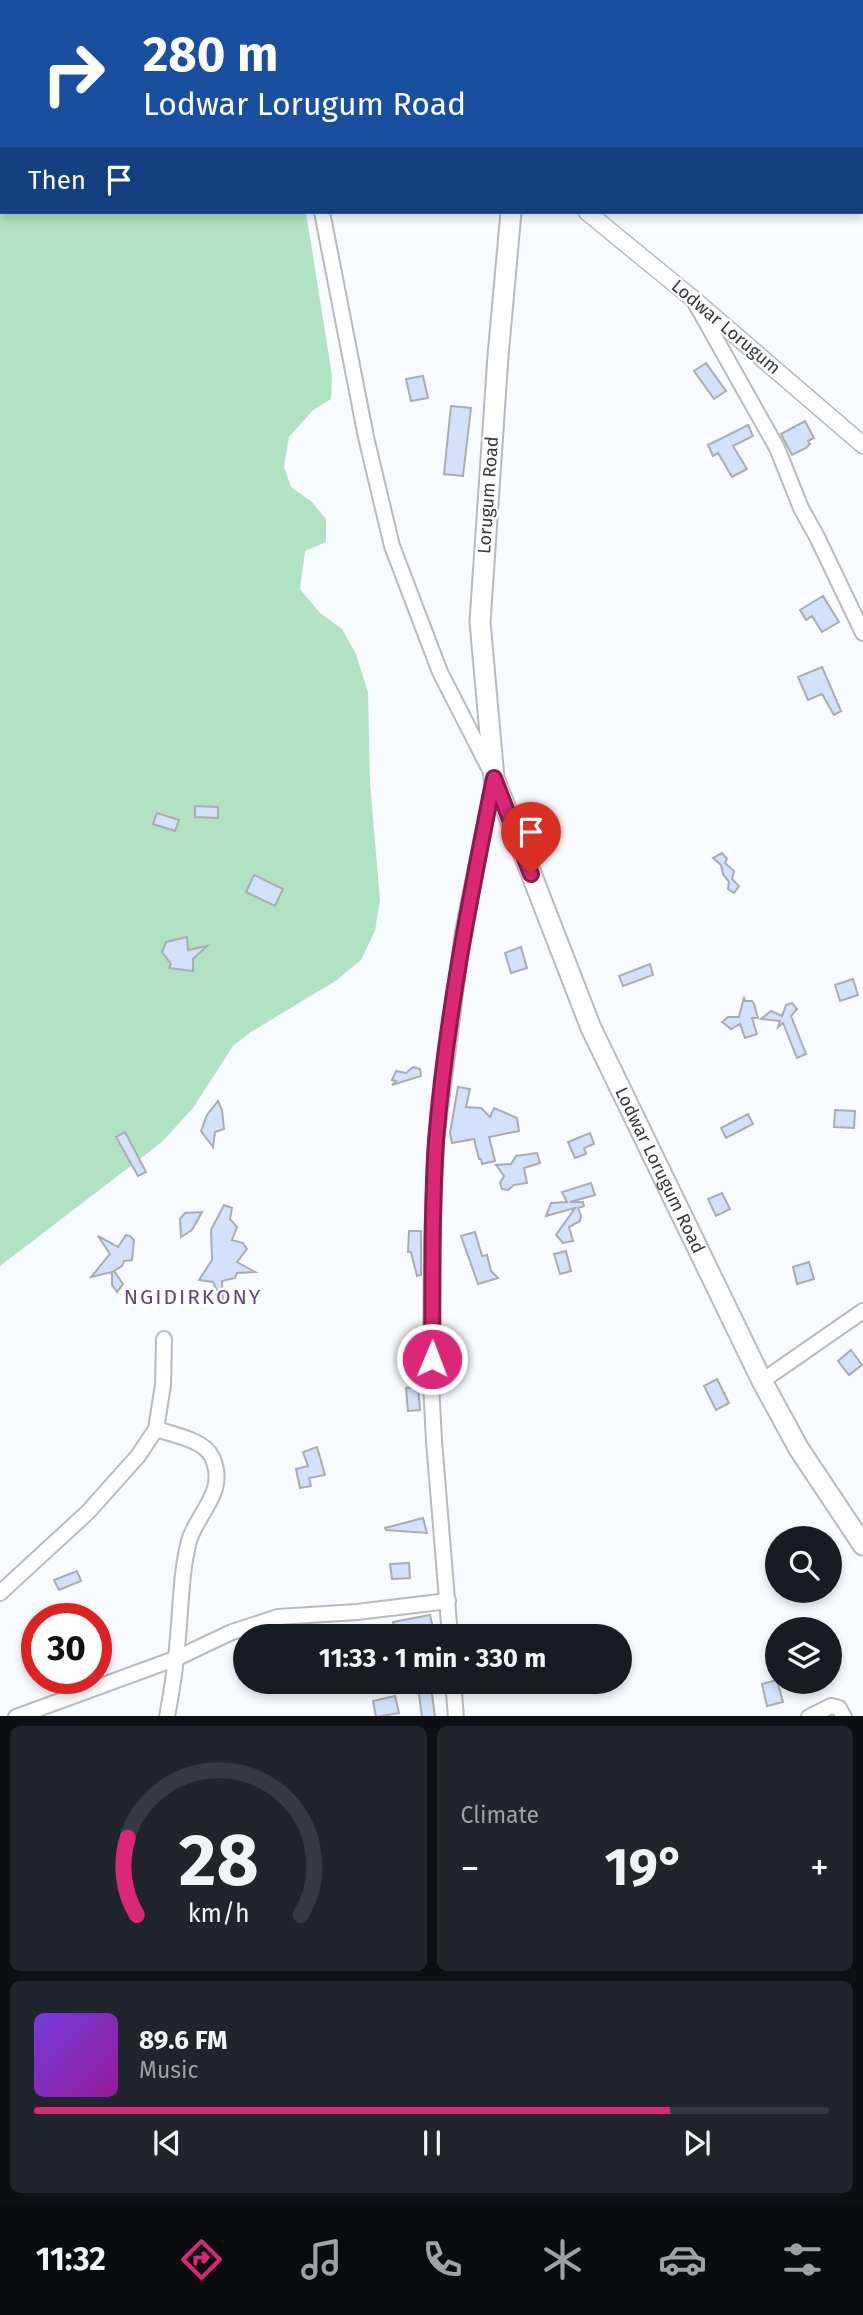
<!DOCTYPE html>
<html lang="en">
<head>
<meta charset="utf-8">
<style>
	:root { --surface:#171b24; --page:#20242c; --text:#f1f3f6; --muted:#9ea1a6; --line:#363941; --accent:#db2777 }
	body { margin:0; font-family:"Fira Sans",sans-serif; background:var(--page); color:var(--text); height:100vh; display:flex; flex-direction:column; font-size:26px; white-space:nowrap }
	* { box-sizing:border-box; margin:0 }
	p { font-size:23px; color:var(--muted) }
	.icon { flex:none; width:38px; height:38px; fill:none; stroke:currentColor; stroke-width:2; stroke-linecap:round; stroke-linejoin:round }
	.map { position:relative; height:1716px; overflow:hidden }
	.panel { display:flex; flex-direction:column; gap:10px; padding:10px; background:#0d0f14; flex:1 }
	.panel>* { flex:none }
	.banner { position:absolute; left:0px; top:0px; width:864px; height:214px; box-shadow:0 4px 10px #0003; background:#1a4fa0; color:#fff; overflow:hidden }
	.tools { position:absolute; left:765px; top:1526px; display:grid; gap:14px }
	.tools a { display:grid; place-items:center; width:77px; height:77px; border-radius:50%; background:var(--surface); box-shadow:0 4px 10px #0003; font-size:35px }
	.speed { position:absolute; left:21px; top:1603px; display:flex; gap:14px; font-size:35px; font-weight:700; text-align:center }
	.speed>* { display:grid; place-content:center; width:91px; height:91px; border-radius:50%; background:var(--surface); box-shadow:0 4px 10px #0003; line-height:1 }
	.speed .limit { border:10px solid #d22; background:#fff; color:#111 }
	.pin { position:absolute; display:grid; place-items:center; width:60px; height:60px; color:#fff; margin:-72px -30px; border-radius:50% 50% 50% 0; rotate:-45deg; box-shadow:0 0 7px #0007 }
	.pin .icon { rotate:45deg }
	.me { position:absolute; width:77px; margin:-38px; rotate:1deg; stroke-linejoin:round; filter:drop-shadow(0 0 5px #0008) }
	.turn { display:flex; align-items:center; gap:24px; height:147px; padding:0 28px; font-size:32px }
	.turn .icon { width:91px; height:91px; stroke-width:2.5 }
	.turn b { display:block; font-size:49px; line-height:60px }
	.then { display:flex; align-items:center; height:66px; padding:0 28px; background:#0003; gap:14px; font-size:26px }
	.big { font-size:52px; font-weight:700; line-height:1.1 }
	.panel .widget { flex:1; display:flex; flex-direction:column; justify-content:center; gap:10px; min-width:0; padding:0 24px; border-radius:10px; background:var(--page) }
	.panel .dial { align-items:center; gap:0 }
	.dial svg { height:182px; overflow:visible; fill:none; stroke:var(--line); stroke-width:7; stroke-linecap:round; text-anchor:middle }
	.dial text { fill:var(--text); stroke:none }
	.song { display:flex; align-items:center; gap:21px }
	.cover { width:84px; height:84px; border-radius:10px; background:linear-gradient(135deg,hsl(260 70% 55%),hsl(300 70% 35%)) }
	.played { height:7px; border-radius:4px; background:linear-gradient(90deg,var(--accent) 80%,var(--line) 80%) }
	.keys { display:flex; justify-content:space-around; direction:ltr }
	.heat { display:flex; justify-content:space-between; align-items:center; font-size:38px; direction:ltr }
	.panel .tiles { flex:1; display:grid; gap:10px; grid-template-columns:1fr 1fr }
	.widget:last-child { grid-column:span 2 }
	.trip { position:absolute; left:233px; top:1624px; width:399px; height:70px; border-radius:35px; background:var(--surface); box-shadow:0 4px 10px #0003; font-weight:700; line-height:70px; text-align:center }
	.menu { display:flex; height:112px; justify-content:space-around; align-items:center; background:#090b0e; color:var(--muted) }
	.menu .icon { width:49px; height:49px }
	.menu .selected { color:var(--accent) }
	.menu b { font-size:32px; color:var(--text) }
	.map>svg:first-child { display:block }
	.education { fill:#feede1 }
	.green { fill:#b1e3c3 }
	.building { fill:#d2e2fd; stroke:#aaacb0; stroke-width:2 }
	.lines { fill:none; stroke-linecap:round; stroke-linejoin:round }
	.minor-casing { stroke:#b8babe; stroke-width:18 }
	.tertiary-casing { stroke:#b8babe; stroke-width:19 }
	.secondary-casing { stroke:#b8babe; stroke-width:23 }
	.minor { stroke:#fff; stroke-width:14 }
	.tertiary { stroke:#fff; stroke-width:16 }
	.secondary { stroke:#fff; stroke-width:19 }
	.route-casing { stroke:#8e194d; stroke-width:18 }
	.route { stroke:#db2777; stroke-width:12 }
	.labels { text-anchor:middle; stroke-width:5; stroke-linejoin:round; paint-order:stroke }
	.street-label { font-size:18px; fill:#38393a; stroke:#fff }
	.quarter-label { font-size:21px; letter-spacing:2px; fill:#614480; stroke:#fff }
</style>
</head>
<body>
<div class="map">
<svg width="863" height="1717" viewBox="0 0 863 1717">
	<rect width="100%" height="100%" fill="#f8fbff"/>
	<path class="education" d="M0,0H254V2H2L0,137Z"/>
	<path class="green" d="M0,137H2V212H306L332,376L331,399L313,410L289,437L284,467L291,487L312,502L326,519V542L305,551L300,589L320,613L342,629L356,654L368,692L370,783L380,900L375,931L361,960L337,980L251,1032L233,1046L193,1108L162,1142L0,1266Z"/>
	<path class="building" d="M706,363L726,391L714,399L694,371Z
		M423,376L428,398L411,401L406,379Z
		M451,406L471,408L463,476L444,474Z
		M805,421L814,438L808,441L810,444L806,448L792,455L781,434Z
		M748,425L753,436L733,446L747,469L732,477L718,453L713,456L708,445Z
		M823,596L839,622L822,632L812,616L806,620L800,610Z
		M822,667L841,711L834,715L822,694L808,700L798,677Z
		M195,806L218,807V818L195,817Z
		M157,813L179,820L175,831L153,824Z
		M722,853L727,859L725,863L734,871L732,879L739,886L734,893L728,889L729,882L723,874L721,865L713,858Z
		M254,875L283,889L275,906L246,892Z
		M187,937L188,950L207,946L193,959V971L169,968L171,964L162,952L166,942Z
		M521,947L527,968L511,973L505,953Z
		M650,964L653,975L623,986L619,976Z
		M853,979L858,995L840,1001L835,985Z
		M744,997L745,1001H752L754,1004L758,1018H752L757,1034L745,1038L740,1024L731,1029L722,1022L728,1017H739Z
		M792,1003L797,1009L791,1016L806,1054L797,1058L783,1023L778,1027L780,1021L761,1019L771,1011L782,1016L786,1005Z
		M413,1067L420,1069L421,1076L392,1085L396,1081L392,1080L396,1071L406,1073Z
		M458,1087L470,1089L466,1107L481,1108L490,1117L494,1108L517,1118L519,1131L489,1137L495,1161L482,1164L481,1159H479L474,1139L452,1143L450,1133Z
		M218,1101L222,1110L224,1129L215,1132L213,1147L201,1131L207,1115Z
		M835,1110L855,1111L854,1128L834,1127Z
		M748,1114L753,1124L726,1138L721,1128Z
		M125,1132L146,1172L138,1176L116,1137Z
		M590,1133L594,1144L584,1148L586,1154L575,1158L568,1142Z
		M537,1153L540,1163L524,1168L527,1183L514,1185L508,1190L502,1189L500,1183L504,1176L496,1165L511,1164L516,1156Z
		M591,1183L595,1195L570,1202H583L584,1206L578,1208L581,1216L580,1221L569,1227L573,1241L563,1243L556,1235L575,1208L546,1216L551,1203L567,1202L562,1192Z
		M722,1193L730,1209L716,1216L708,1199Z
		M224,1205L232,1208L230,1219L237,1227L232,1240L243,1243L247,1249L237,1262L255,1272L237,1273L235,1278L222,1281L223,1303L213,1282L199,1280L212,1260L211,1230Z
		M202,1212L192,1230L181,1237L180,1219L185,1213Z
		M409,1231H421V1275L417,1276L411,1252H408Z
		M475,1232L482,1256L487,1255L491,1271L498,1278L478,1284L461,1236Z
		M126,1235L130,1236L134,1240L132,1260L124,1261L122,1266L114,1271L123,1284L117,1292L112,1285V1272L91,1277L110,1254L98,1236L118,1247Z
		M566,1251L571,1271L560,1274L554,1254Z
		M809,1262L814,1279L797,1284L793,1267Z
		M851,1350L862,1365L849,1375L838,1361Z
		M717,1379L729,1403L716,1410L704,1386Z
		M418,1387L420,1410L408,1411L406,1388Z
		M317,1447L325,1475L309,1478L311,1486L300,1488L296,1469L308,1466L303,1452Z
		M423,1518L427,1533L386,1530L385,1528Z
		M409,1563L410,1578L392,1579L390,1564Z
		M77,1571L81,1581L59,1590L54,1580Z
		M430,1615L433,1628L397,1636L393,1622Z
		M777,1680L783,1702L767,1706L762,1684Z
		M422,1687L435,1688L432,1694L435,1717H422L419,1695Z
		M395,1696L399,1713L376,1717L373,1701Z"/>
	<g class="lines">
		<defs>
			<path id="minor" d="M269,0L270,2
				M433,2L437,0
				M322,212L366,437L392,546L440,672L494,778L463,932L436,1140L432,1237L431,1383L434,1441L450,1636
				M696,304L777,448L801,508L817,537L863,633
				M762,1381L863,1311
				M156,1429C174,1435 204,1440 212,1457C228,1492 198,1511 189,1541C181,1572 181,1605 178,1637C176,1664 172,1690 167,1717
				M0,1593L88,1512L138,1456L156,1429L163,1385L164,1339
				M453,1682L456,1717
				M16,1717L177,1658L232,1632L278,1617L357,1612L448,1601
				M809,1717L831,1706L839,1708L844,1717"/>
			<path id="tertiary" d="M587,212L692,298L863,445"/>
			<g id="secondary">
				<path d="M504,0V2"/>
				<path id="s1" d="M511,212L498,356L480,622L494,778L591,1028L762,1381L799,1449L863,1545"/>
			</g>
		</defs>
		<use href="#minor" class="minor-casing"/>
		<use href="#tertiary" class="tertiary-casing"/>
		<use href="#secondary" class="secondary-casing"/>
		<use href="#minor" class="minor"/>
		<use href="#tertiary" class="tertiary"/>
		<use href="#secondary" class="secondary"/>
	</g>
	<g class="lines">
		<defs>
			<path id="route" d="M432,1359C433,1286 431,1214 436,1141C446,1018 470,898 494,778L531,874"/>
		</defs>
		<use href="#route" class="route-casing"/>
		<use href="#route" class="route"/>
	</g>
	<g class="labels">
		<g class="street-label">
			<text transform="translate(726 327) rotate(40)" y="6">Lodwar Lorugum</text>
			<text transform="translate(488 495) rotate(-86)" y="6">Lorugum Road</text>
			<text dy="6" stroke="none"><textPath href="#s1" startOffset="994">Lodwar Lorugum Road</textPath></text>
		</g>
		<g class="quarter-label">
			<text x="193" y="1304">NGIDIRKONY</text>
		</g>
	</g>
</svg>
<div class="tools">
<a><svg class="icon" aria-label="search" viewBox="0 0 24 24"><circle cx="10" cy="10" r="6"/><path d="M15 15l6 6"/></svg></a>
<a><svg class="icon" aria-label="layers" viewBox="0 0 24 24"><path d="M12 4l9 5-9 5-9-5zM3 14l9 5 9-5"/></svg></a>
</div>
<div class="speed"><div class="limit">30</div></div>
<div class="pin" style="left:531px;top:874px;background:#d93025"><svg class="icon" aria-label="arrive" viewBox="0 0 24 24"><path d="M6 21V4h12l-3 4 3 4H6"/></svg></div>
<svg class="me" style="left:432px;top:1359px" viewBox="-20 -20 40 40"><circle r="17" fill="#db2777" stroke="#fff" stroke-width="3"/><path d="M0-11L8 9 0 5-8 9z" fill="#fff"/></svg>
<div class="trip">11:33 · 1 min · 330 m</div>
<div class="banner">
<div class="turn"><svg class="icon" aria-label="right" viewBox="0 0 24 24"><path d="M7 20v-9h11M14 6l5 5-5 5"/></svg><div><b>280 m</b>Lodwar Lorugum Road</div></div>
<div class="then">Then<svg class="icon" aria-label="arrive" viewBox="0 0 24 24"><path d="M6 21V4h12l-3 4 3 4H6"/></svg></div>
</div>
</div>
<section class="panel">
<div class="tiles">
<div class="widget dial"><svg viewBox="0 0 100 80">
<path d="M14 69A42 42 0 1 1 86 69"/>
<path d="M14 69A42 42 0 0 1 10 35" stroke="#db2777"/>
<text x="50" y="56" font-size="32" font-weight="700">28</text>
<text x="50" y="72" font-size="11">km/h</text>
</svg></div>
<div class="widget"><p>Climate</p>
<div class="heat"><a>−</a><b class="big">19°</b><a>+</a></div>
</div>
<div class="widget">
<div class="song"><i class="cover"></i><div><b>89.6 FM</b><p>Music</p></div></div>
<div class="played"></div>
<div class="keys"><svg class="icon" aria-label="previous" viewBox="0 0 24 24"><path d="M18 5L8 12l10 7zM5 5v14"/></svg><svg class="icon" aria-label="pause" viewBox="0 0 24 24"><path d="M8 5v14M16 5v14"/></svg><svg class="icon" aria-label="next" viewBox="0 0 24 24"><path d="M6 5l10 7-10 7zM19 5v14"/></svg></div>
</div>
</div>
</section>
<nav class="menu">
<b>11:32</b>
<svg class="icon selected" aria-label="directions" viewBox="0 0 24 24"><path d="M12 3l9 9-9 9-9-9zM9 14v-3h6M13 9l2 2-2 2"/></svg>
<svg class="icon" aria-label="music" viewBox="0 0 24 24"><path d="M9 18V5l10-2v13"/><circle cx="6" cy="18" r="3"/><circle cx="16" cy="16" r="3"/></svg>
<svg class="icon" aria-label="phone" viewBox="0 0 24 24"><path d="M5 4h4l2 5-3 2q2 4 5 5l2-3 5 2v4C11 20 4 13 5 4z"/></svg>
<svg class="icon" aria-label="climate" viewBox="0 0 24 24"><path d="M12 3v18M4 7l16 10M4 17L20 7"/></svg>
<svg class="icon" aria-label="car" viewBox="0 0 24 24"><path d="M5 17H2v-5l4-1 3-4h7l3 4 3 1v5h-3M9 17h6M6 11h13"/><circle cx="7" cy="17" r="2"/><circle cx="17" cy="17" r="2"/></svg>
<svg class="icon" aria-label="filters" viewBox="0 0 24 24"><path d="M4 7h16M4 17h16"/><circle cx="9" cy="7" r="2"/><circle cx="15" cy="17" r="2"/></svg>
</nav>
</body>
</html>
